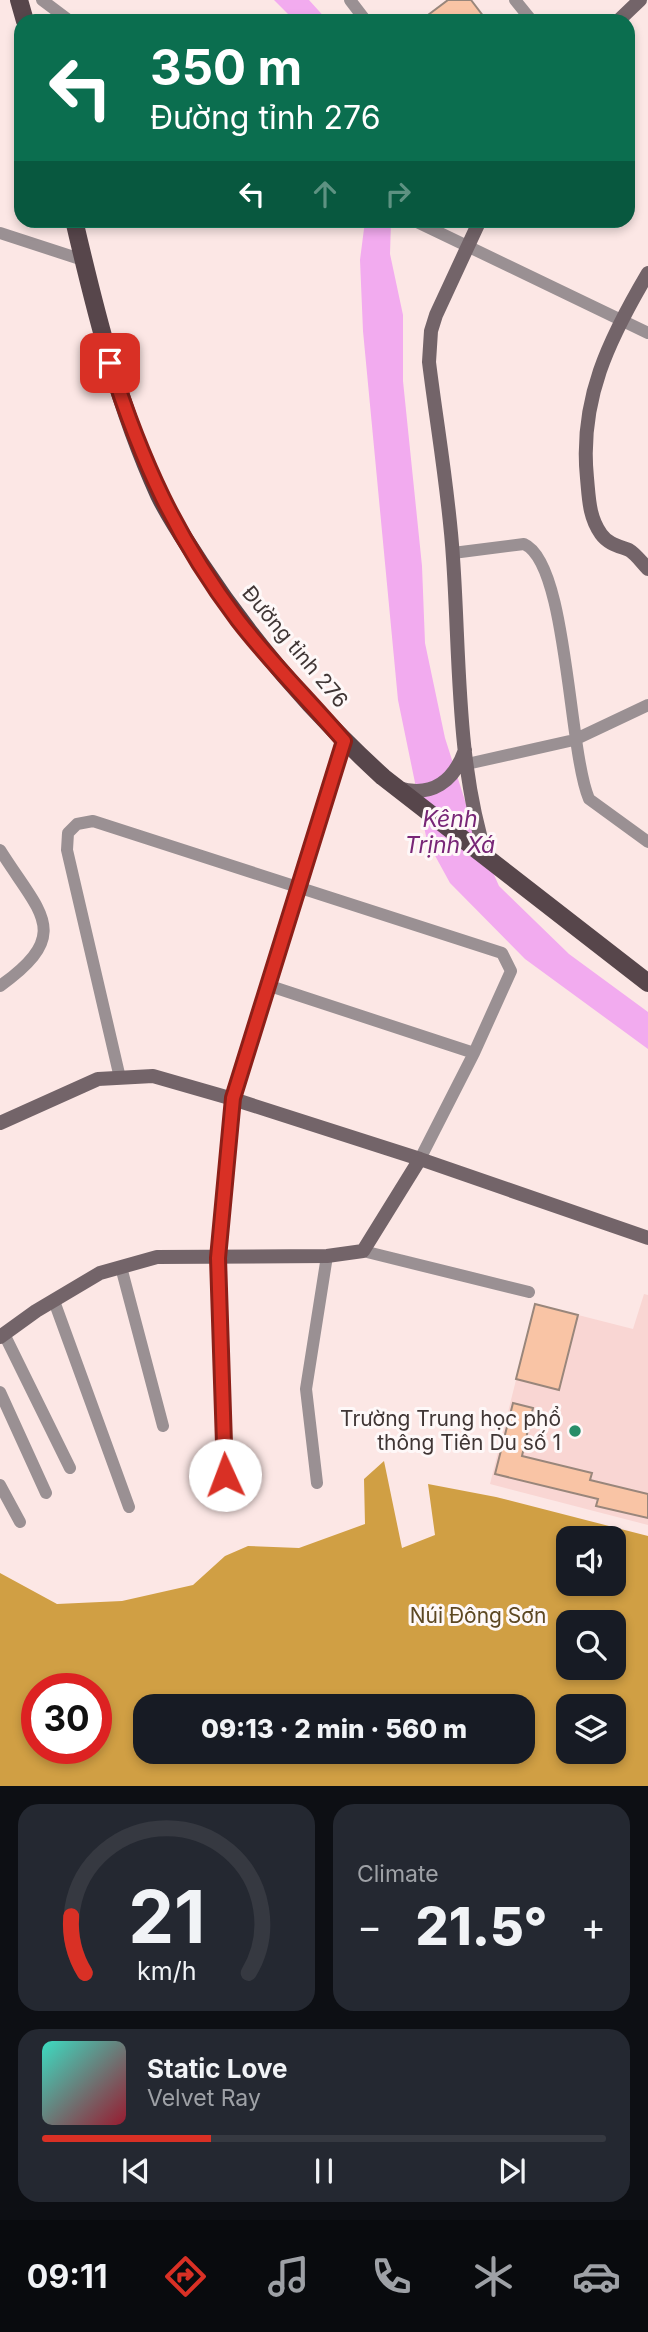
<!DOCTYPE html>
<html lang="en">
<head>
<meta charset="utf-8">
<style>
	:root { --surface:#171b24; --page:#242831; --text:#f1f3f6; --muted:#9ea1a6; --line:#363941; --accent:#d93025 }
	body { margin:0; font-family:Inter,sans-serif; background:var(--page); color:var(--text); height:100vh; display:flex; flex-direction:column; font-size:26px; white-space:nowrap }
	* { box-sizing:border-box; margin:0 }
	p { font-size:23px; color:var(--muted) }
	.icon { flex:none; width:38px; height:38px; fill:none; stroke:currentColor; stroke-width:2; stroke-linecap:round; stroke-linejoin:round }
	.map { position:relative; height:1786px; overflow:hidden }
	.details { display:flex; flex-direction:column; gap:18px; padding:18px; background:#0d0f14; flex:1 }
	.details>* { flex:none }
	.guide { position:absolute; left:14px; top:14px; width:621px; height:214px; border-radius:21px; box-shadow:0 4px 10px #0003; background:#0b6e4f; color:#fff; overflow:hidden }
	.buttons { position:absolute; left:556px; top:1526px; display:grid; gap:14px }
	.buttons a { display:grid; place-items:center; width:70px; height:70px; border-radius:14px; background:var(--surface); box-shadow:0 4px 10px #0003; font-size:35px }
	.speed { position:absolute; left:21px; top:1673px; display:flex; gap:14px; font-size:35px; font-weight:700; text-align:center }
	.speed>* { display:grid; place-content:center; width:91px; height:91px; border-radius:50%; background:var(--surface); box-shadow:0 4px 10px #0003; line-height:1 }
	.speed .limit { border:10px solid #d22; background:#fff; color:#111 }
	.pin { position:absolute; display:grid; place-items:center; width:60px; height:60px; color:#fff; margin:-30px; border-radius:14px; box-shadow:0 4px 10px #0006 }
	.me { position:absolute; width:77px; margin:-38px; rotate:358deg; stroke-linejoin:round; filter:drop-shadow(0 0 5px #0008) }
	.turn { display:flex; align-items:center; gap:24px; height:147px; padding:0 21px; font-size:32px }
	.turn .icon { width:91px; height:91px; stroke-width:2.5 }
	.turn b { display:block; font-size:49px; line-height:60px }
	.lanes { display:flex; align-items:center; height:66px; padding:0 21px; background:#0003; justify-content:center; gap:35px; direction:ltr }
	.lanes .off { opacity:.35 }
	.big { font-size:52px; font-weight:800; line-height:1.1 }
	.details .widget { flex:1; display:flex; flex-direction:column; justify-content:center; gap:10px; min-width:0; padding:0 24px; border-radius:21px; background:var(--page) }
	.details .dial { align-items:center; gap:0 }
	.dial svg { height:182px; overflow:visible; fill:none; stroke:var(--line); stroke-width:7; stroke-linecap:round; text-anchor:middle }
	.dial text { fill:var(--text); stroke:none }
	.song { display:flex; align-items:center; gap:21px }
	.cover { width:84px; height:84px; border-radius:10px; background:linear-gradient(135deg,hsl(170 70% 55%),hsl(350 70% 35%)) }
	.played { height:7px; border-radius:4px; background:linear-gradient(90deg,var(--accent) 30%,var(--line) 30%) }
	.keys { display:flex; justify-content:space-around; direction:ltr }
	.heat { display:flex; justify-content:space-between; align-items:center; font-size:38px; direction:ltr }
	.details .tiles { flex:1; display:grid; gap:18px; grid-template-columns:1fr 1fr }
	.widget:last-child { grid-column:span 2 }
	.trip { position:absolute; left:133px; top:1694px; width:402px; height:70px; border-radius:21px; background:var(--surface); box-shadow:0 4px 10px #0003; font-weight:800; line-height:70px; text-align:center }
	.tab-bar { display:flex; height:112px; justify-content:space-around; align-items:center; background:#090b0e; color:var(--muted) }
	.tab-bar .icon { width:49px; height:49px }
	.tab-bar .on { color:var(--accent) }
	.tab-bar b { font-size:32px; color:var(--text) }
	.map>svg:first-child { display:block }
	.built { fill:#f9d6d3 }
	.forest { fill:#d09f44; fill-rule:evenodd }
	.water { fill:#f2abef }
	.building { fill:#f9c4a5; stroke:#99867b; stroke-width:2 }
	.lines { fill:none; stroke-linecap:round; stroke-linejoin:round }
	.street { stroke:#9a9093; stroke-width:12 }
	.secondary { stroke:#736469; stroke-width:14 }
	.primary { stroke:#57464b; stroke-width:18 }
	.route-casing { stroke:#8d1f18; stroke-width:18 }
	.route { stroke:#d93025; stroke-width:12 }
	.poi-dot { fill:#278d68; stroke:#fef8f8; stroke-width:2.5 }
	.labels { text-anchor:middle; stroke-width:6; stroke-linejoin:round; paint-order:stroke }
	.street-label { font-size:21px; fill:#403635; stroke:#fef8f8 }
	.poi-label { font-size:21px; fill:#403635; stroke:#fef8f8; text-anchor:end }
	.park-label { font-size:21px; fill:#5d4823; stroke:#fef8f8 }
	.water-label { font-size:23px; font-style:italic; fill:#782677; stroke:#fef8f8 }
</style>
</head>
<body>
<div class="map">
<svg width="648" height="1786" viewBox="0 0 648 1786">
	<rect width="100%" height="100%" fill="#fce7e5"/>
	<path class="built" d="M644,1294L648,1295V1525L490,1484L535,1304L633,1329Z"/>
	<path class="forest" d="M384,1461L402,1548L435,1535L428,1484L496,1497L648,1536V1786H0V1573L57,1604L122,1601L193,1585L225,1556L248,1546L299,1548L365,1524L364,1479ZM569,1538H614V1584H569ZM569,1622H614V1668H569ZM37,1689H96V1748H37ZM145,1706H523V1752H145ZM569,1706H614V1752H569Z"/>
	<path class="water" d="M274,0H309L328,21H295Z
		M365,221H391L390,254L403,315V381L422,566L425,643L445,738L475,832L499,886L569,954L648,1012V1049L525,959L450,883L427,841L398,700L363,331L360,260Z"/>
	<path class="building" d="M448,0H471L487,21H420Z
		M535,1304L578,1315L559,1390L516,1379Z
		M513,1403L533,1408L522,1456L592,1473L590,1480L648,1494V1518L596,1506L598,1499L495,1474Z"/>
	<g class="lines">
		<path class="street" d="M42,0L70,21
			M350,0L366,21
			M515,0L532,21
			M413,220L648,333
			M0,233L83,260
			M453,553L524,544C568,563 568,749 589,799L648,842
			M467,764L574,740L648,705
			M0,850C40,914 74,933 0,986
			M267,985L474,1053
			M120,1078L67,850L68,833L77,824L93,821L502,953L511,971L474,1053L420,1159
			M363,1251L529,1292
			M121,1267L163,1426
			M54,1301L129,1507
			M4,1334L70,1468
			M0,1392L46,1493
			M225,1475L218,1258L233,1099L344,741
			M317,1483L306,1389L327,1256
			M0,1485L20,1522"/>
		<path class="secondary" d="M618,21L640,0
			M480,220L436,315L431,331L429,362C437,427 449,493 453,558C460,657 456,764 487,859
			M648,273C609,339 579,400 587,478C589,499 589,517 601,534C608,544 619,546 629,550C636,554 642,563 648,569
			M398,788C432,798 454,781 465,750
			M0,1123L98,1079L153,1076L233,1099L420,1159L648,1238
			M0,1337L36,1311L100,1273L157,1257L327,1256L363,1251L420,1159"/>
		<path class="primary" d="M19,0L25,21
			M74,220C96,314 119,407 159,495C170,518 186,541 200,563C252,642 313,713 383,777L648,983"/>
	</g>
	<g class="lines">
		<defs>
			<path id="route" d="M110,363C141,460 176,538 238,620C271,663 309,700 344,741L233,1098L218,1258L225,1475"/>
		</defs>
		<use href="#route" class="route-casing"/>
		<use href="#route" class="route"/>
	</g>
	<circle class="poi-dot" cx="575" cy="1431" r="7"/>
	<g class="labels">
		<g class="street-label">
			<text transform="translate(295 647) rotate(50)" y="7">Đường tỉnh 276</text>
		</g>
		<g class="poi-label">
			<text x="561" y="1426">Trường Trung học phổ<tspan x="561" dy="24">thông Tiên Du số 1</tspan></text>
		</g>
		<g class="park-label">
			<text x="478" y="1623">Núi Đông Sơn</text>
		</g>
		<g class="water-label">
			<text x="450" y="827">Kênh<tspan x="450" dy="26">Trịnh Xá</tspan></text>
		</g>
	</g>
</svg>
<div class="buttons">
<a><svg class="icon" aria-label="sound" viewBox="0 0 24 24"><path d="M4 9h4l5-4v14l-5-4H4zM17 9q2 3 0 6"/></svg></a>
<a><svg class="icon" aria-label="search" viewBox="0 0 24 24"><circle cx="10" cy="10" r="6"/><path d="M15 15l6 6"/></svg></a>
<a><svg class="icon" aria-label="layers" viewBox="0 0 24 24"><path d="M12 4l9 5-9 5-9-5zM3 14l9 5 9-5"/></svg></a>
</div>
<div class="speed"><div class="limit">30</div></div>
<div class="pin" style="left:110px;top:363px;background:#d93025"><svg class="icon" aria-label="arrive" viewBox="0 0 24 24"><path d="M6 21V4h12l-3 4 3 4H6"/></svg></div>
<svg class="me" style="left:225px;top:1475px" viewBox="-20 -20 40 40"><circle r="19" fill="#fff"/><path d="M0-13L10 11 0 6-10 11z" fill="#d93025"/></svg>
<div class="trip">09:13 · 2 min · 560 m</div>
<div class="guide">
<div class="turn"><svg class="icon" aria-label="left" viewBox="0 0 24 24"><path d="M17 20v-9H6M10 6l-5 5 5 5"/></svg><div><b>350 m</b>Đường tỉnh 276</div></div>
<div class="lanes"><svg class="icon" aria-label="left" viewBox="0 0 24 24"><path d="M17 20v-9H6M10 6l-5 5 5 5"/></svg><svg class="icon off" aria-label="ahead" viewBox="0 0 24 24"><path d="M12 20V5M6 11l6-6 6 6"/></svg><svg class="icon off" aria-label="right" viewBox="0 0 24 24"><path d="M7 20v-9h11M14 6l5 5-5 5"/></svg></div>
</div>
</div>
<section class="details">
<div class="tiles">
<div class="widget dial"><svg viewBox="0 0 100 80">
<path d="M14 69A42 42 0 1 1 86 69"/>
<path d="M14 69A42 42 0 0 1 8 44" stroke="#d93025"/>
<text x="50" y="56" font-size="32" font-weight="700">21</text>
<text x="50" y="72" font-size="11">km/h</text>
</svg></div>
<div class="widget"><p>Climate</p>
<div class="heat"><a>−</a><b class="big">21.5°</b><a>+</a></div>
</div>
<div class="widget">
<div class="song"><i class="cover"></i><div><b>Static Love</b><p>Velvet Ray</p></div></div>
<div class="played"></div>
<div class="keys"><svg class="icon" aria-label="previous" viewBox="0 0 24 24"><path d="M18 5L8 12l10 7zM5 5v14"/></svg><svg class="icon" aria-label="pause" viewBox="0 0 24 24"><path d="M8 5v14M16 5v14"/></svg><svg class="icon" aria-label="next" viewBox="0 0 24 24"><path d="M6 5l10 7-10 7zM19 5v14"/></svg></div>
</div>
</div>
</section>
<nav class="tab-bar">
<b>09:11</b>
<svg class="icon on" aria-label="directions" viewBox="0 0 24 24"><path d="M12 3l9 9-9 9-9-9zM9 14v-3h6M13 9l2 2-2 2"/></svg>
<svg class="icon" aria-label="music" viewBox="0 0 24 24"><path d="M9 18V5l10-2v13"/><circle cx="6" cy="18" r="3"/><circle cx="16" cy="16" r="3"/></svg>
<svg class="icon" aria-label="phone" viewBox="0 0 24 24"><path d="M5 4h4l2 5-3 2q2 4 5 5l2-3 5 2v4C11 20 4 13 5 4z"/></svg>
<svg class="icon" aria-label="climate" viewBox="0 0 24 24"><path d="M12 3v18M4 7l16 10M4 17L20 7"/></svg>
<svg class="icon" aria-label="car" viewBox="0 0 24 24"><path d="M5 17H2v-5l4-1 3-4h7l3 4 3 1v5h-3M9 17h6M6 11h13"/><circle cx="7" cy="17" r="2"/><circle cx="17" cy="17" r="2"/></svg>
</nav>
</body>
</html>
